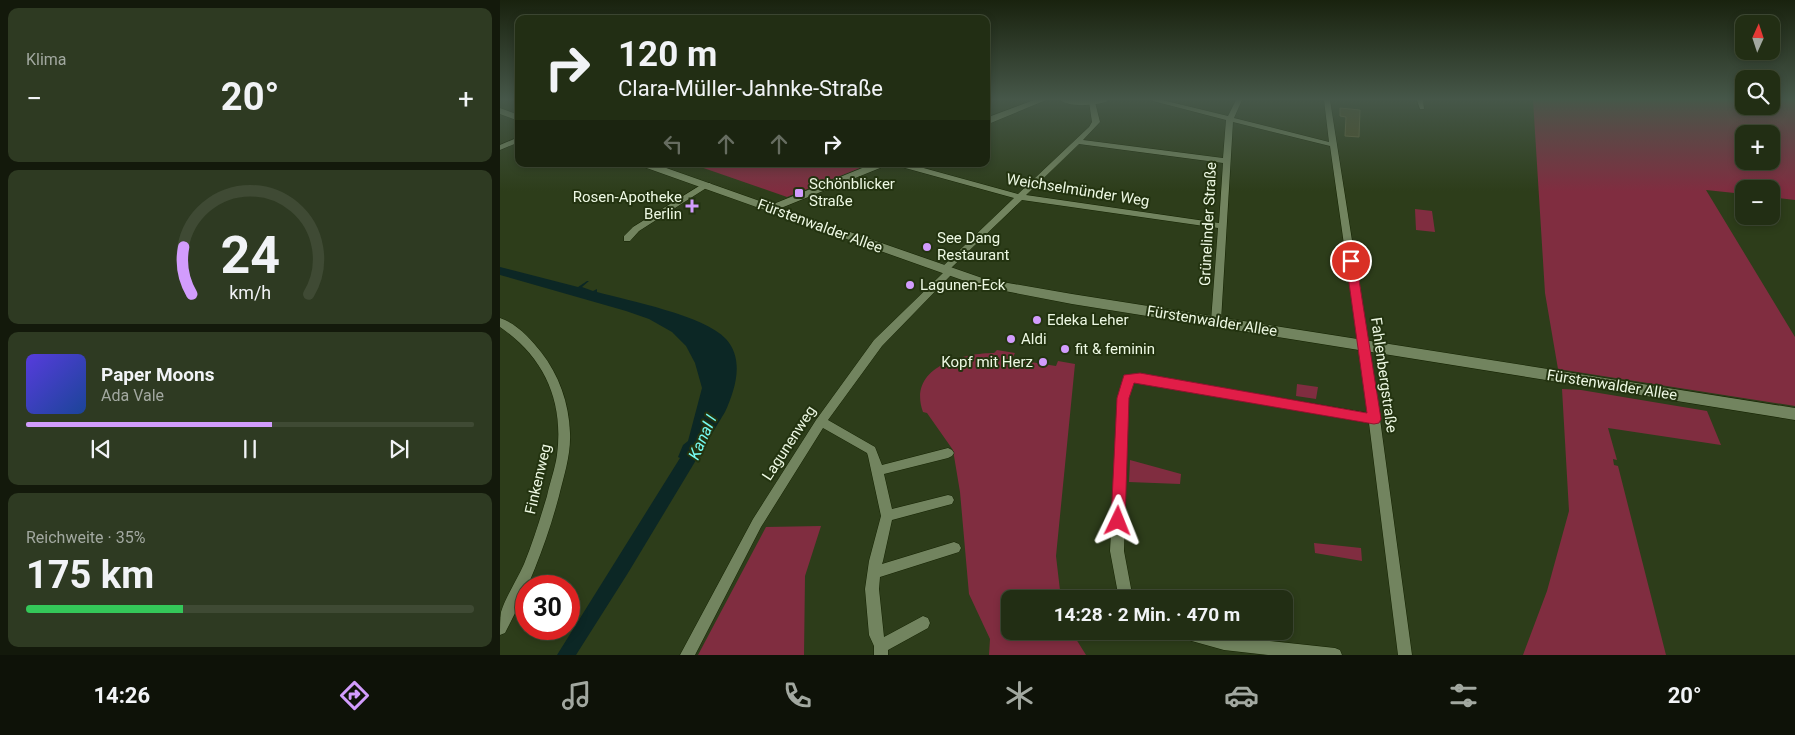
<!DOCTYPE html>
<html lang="de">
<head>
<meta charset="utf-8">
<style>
	:root { --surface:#222e14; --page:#2e3a22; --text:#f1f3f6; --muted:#a2a8a0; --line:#3f4a34; --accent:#d29cfd }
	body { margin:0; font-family:Roboto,sans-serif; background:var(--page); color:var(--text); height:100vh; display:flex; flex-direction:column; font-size:19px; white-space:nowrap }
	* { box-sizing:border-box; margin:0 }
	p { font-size:16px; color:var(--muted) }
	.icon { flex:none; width:28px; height:28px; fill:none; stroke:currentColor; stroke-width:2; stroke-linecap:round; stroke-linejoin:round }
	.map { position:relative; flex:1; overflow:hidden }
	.panel { display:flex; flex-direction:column; gap:8px; padding:8px; background:#13190b; width:500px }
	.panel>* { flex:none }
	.hud { position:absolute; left:15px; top:15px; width:475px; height:152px; border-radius:10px; box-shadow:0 2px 8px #0003,0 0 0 1px var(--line); background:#222e14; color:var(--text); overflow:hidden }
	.needle { width:32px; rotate:3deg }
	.buttons { position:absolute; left:1235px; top:15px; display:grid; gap:10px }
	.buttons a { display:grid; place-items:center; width:45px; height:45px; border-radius:10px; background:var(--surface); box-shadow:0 2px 8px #0003,0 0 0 1px var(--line); font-size:25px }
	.speed { position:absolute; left:15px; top:575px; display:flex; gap:10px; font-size:25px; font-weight:700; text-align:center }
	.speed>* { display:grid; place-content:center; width:65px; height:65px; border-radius:50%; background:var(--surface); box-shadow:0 2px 8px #0003,0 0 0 1px var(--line); line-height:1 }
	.speed .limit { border:8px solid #d22; background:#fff; color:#111 }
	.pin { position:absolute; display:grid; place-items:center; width:42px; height:42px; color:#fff; margin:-21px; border:2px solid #fff; border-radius:50%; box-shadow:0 1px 5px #0007 }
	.me { position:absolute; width:55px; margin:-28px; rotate:2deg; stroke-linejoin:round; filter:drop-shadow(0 0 4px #0008) }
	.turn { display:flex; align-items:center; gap:18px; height:105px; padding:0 20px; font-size:22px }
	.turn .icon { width:65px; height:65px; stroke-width:2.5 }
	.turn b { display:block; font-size:35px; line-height:42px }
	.lanes { display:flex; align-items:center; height:48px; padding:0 20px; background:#0003; justify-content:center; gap:25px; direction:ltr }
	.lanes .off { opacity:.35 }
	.big { font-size:38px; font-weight:700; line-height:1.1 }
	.panel .widget { flex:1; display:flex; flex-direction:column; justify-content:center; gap:8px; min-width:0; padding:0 18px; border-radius:10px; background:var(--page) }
	.panel .dial { align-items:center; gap:0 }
	.dial svg { height:130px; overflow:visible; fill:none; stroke:var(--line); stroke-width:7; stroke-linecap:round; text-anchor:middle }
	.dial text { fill:var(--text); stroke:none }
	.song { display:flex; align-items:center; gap:15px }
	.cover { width:60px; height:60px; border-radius:8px; background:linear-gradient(135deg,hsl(250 70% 55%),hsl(220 70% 35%)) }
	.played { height:5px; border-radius:2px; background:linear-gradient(90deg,var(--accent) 55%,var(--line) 55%) }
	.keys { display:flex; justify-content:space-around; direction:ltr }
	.heat { display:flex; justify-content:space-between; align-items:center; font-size:28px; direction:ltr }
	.charge { height:8px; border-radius:4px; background:linear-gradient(90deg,#34c759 35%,var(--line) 0) }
	.trip { position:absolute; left:501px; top:590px; width:292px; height:50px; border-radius:10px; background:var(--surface); box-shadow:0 2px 8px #0003,0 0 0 1px var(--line); font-weight:700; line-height:50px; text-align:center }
	.dock { display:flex; height:80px; justify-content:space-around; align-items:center; background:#0e1208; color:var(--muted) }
	.dock .icon { width:35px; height:35px }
	.dock .active { color:var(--accent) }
	.dock b { font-size:22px; color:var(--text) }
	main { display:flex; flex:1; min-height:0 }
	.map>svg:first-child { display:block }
	.green { fill:#802d40; fill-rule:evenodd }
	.water { fill:#0c2725 }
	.building { fill:#4d4e25; stroke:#66673e }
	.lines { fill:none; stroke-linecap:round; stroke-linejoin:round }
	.street-casing { stroke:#152302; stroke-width:1 }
	.secondary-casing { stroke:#152302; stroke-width:1 }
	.street { fill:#72845f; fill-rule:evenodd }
	.secondary { fill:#72845f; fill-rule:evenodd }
	.route { fill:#e11d48; stroke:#92132f }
	.poi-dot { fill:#d29cfd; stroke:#233310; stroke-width:2 }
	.labels { text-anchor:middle; stroke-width:4; stroke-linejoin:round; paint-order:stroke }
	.poi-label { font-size:15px; fill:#edf8e3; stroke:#233310; text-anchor:start }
	.street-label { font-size:15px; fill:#edf8e3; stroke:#233310 }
	.water-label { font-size:16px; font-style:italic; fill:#76fcf3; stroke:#233310 }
</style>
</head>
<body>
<main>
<section class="panel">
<div class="widget"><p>Klima</p>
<div class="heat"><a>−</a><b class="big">20°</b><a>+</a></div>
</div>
<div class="widget dial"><svg viewBox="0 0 100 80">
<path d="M14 69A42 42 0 1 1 86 69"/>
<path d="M14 69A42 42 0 0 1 9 40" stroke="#d29cfd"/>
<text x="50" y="56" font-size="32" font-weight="700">24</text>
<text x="50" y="72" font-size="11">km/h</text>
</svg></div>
<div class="widget">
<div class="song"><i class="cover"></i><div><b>Paper Moons</b><p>Ada Vale</p></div></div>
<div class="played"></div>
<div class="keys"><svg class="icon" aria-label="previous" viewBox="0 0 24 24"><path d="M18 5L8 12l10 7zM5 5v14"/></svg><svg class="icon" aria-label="pause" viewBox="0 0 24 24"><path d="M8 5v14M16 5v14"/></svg><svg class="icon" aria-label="next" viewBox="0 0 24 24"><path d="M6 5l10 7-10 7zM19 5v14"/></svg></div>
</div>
<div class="widget"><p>Reichweite · 35%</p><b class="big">175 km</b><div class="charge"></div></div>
</section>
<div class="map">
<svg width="1295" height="655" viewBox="0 0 1295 655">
	<rect width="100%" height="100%" fill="#2d3d1a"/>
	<path class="green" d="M1033,100H1244V106H1271V100H1295V200L1271,197V189H1244V194L1206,190L1295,337V406L1058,369L1045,293ZM1244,134H1271V161H1244Z
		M192,164H370L287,197Z
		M915,209L932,211L935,232L916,230Z
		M497,350L515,353L512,359L556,366L558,361L575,364L556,556L561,599H510V631H571L586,655H489L490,639L469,594L460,492L453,450L427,413L423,412C407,368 461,353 494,353Z
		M797,384L818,387L816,399L796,396Z
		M1062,389L1081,390L1207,411L1221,445L1108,428L1117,460L1113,459L1114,465L1118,466L1166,655H1023L1047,591L1069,511Z
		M630,460L681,474L680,484L629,482Z
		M321,526L305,576L304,655H198L266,527Z
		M814,543L861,548L862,561L815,553Z"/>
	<path class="water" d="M0,267L78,287L87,281H89L82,287L93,291L97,289V292C129,301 204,315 226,339C245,360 235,390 225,412L128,573L76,655H57L180,458L178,457L183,445L188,441L202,388L195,363L186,346L172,332L149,319L126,311L0,275Z"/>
	<path class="building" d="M840,108L860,110L859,137L845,136L846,117L840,116Z"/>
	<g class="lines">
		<defs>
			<path id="street" d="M592,100L595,102L600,122L583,140L723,158L726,120L653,101L652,100H662L728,116L736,100H742L734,118L829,142L824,100H830L880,419L912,655H898L869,423L633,382L628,398L624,551L633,599H619L610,551L618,398L625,375L640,374L868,413L830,146L733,122L721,321L720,323H712L711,321L718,228L522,200L450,269L454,272L452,274L382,346L328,420L375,447L382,465L448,448L452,450L454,453L452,456L448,458L384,474L392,509L448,495L452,496L454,500L452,504L448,505L392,520L383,561L382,564L454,542L459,544L461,548L459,552L380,577L379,589L384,637L423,616L428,618L430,623L428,628L388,650V655H374V646L369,635L365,589L369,561L381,516L368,456L367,453L323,428L261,527L195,655H180L253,519L316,420L374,340L443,273L439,270L441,268L514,198L398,166L397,164H409L518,194L589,127L592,122L589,102ZM579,144L723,163L719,223L526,195Z
				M917,100H923L924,109H920Z
				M19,137V142L0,150V145Z
				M204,183H210L211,185L139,231L130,241H124V236L133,227Z
				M0,318C16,323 31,339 41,352C59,375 69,403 70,433C71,455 64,475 59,496C46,545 28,589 5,633L0,635C0,628 0,619 1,612C6,596 17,580 24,564C33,542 40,519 47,496C50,482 55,469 57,455C64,401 44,357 0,327Z
				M674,631H707L724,636L835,648L840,650L842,655H768L724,650L681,638L676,636Z"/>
			<path id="secondary" d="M534,100H546L486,125V118Z
				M560,100H608L606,102C594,105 571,108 560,100Z
				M0,108L19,115V121L0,114Z
				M140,164H155L271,205L372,164H386L385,166L281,208L485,279L572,294L1295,408V420L572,304L479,286L141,166Z"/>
		</defs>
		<use href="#street" class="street-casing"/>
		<use href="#secondary" class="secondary-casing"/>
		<use href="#street" class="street"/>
		<use href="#secondary" class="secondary"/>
	</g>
	<linearGradient id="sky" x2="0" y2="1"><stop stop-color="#19220e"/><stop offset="0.52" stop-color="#465749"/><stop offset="1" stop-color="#465749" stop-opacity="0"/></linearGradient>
	<rect width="1295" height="191" fill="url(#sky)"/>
	<path class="route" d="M851,257L856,261L881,419L879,423L874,424L634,383L629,398L625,521L623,526L618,527L613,526L611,521L617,398L624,375L640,373L867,413L846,261Z"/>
	<g class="poi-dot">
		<rect x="294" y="188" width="10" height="10" rx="2.5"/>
		<path d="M189.5 198.5h5v5h5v5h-5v5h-5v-5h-5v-5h5z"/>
		<circle cx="427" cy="247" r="5"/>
		<circle cx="410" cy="285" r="5"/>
		<circle cx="537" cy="320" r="5"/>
		<circle cx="511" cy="339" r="5"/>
		<circle cx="565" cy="349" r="5"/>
		<circle cx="543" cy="362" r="5"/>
	</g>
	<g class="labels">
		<g class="poi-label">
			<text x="309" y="189">Schönblicker<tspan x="309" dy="17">Straße</tspan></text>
			<text x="182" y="202" text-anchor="end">Rosen-Apotheke<tspan x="182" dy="17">Berlin</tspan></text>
			<text x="437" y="243">See Dang<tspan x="437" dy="17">Restaurant</tspan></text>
			<text x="420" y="290">Lagunen-Eck</text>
			<text x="547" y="325">Edeka Leher</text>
			<text x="521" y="344">Aldi</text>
			<text x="575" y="354">fit &amp; feminin</text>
			<text x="533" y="367" text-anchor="end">Kopf mit Herz</text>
		</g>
		<g class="street-label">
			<text transform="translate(578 190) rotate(9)" y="5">Weichselmünder Weg</text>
			<text transform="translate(708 224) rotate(-87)" y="5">Grünelinder Straße</text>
			<text transform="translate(320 226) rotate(20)" y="5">Fürstenwalder Allee</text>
			<text transform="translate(712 321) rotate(9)" y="5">Fürstenwalder Allee</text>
			<text transform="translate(884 375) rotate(82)" y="5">Fahlenbergstraße</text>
			<text transform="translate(1112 385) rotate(9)" y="5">Fürstenwalder Allee</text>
			<text transform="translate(289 443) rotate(-57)" y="5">Lagunenweg</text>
			<text transform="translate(38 479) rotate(-77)" y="5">Finkenweg</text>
		</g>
		<g class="water-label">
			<text transform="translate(202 437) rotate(-66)" y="6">Kanal I</text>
		</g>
	</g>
</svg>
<div class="buttons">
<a><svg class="needle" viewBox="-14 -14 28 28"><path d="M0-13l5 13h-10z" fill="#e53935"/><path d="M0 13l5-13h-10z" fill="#a2a8a0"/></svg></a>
<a><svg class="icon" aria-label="search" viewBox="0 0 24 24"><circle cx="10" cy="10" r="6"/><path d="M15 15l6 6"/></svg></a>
<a>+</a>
<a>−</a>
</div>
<div class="speed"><div class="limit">30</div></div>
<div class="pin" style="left:851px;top:261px;background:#d93025"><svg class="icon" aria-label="arrive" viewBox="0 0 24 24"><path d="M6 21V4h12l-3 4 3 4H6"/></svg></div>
<svg class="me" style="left:618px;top:521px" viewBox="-20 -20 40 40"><path d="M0-17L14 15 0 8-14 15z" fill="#e11d48" stroke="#fff" stroke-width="4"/></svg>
<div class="trip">14:28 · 2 Min. · 470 m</div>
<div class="hud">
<div class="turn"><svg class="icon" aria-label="right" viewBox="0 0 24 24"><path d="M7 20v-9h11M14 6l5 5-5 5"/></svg><div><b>120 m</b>Clara-Müller-Jahnke-Straße</div></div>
<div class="lanes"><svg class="icon off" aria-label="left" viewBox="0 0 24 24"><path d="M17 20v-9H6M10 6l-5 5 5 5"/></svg><svg class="icon off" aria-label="ahead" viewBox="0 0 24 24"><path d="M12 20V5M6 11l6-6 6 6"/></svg><svg class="icon off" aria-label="ahead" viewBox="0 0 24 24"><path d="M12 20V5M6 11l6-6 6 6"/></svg><svg class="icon" aria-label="right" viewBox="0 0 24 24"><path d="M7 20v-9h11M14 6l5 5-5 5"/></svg></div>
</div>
</div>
</main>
<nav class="dock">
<b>14:26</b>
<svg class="icon active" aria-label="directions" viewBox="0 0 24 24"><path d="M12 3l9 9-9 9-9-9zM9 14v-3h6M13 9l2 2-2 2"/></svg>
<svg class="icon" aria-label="music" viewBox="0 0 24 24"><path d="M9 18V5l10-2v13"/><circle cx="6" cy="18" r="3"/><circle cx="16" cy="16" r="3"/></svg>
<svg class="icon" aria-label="phone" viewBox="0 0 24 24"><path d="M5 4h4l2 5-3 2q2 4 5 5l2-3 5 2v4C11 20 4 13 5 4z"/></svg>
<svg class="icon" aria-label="climate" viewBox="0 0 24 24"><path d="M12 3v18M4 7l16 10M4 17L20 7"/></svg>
<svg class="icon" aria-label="car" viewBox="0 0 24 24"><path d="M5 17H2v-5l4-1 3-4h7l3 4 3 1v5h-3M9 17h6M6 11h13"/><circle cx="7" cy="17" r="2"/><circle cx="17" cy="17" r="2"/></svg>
<svg class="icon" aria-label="filters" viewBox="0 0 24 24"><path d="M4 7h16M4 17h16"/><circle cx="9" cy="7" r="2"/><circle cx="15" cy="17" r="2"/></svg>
<b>20°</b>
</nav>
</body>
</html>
